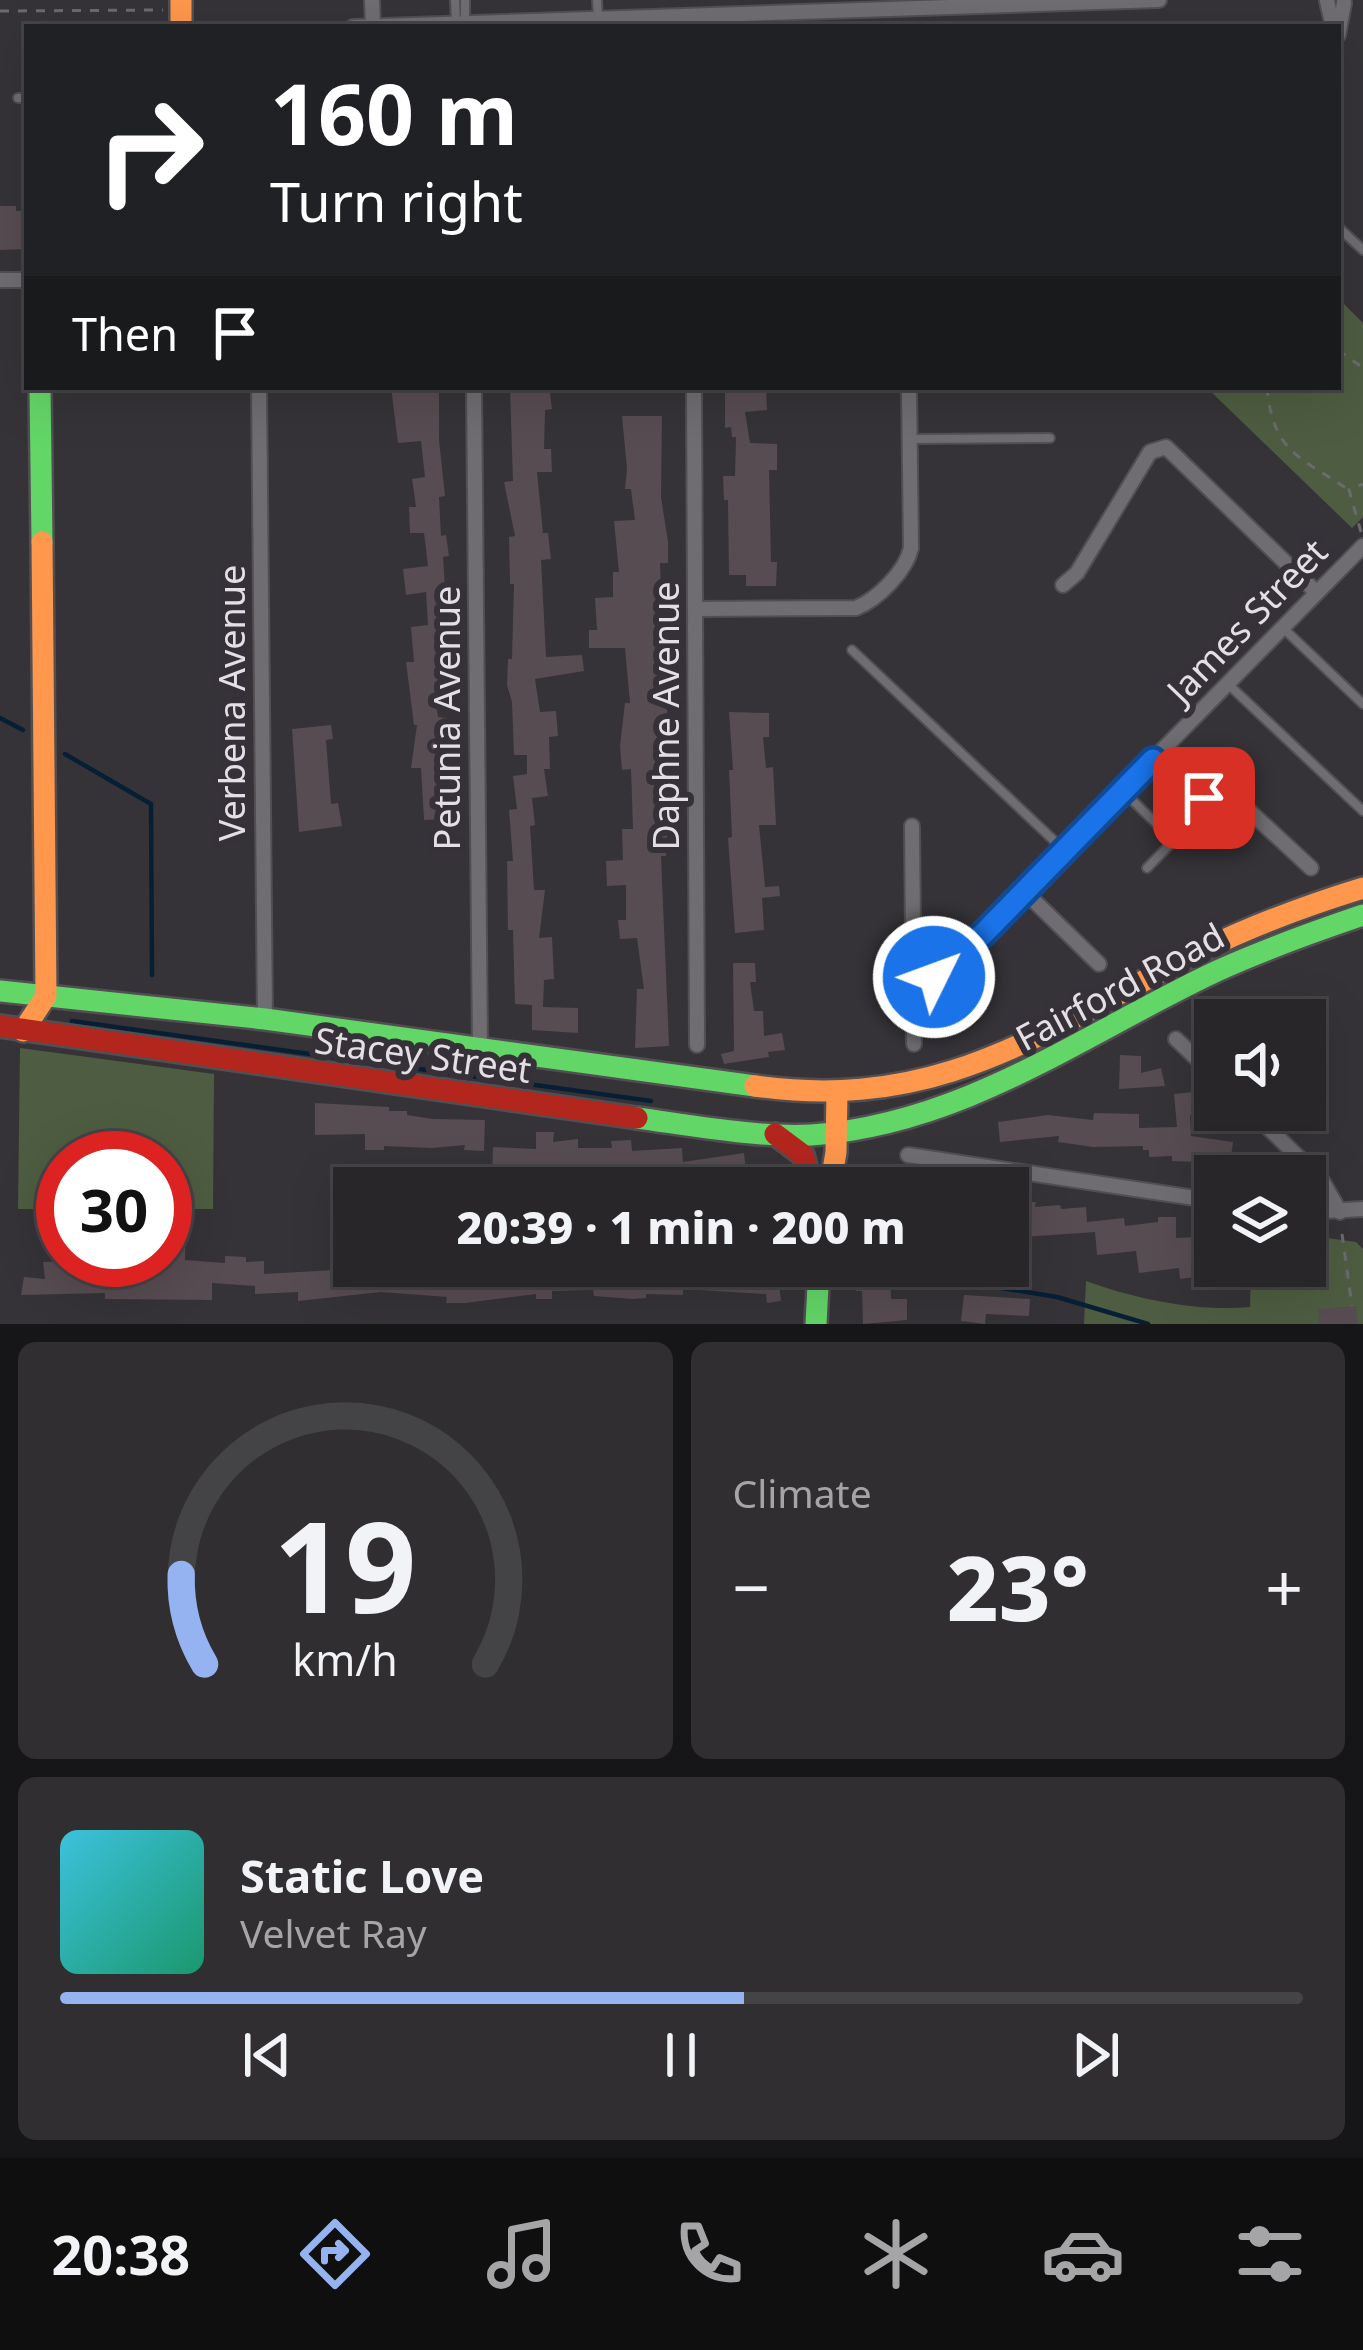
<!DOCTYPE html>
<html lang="en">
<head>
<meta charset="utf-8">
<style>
	:root { --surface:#282629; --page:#302e31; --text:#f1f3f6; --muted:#a5a5a8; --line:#444346; --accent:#95b2f1 }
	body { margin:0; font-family:"Noto Sans",sans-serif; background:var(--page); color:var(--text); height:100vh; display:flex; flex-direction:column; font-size:45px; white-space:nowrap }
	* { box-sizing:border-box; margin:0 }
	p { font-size:39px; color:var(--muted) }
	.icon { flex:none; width:66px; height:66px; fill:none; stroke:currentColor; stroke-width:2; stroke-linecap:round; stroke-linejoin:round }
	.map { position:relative; height:1324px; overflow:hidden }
	.details { display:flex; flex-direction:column; gap:18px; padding:18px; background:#161517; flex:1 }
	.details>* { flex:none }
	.hud { position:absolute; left:24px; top:24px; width:1317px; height:366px; border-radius:0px; box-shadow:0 12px 48px #0002,0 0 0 3px var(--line); background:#202124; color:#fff; overflow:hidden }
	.controls { position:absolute; left:1194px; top:999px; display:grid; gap:24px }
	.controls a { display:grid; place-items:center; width:132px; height:132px; border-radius:0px; background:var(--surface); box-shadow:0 12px 48px #0002,0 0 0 3px var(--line); font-size:60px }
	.speed { position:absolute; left:36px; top:1131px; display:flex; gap:24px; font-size:60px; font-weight:700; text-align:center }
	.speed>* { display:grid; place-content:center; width:156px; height:156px; border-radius:50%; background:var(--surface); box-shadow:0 12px 48px #0002,0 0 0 3px var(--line); line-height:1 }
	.speed .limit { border:18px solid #d22; background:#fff; color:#111 }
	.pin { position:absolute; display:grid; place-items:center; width:102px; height:102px; color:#fff; margin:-51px; border-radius:24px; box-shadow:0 6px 18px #0006 }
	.me { position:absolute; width:132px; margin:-66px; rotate:48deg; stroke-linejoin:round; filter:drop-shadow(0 0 9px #0008) }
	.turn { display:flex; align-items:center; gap:42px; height:252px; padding:0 48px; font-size:54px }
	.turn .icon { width:156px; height:156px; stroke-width:2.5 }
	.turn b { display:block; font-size:84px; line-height:102px }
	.then { display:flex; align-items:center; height:114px; padding:0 48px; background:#0003; gap:24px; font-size:45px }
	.big { font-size:90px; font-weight:800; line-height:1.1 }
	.details .widget { flex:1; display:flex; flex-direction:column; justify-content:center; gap:18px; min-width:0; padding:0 42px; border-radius:18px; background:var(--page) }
	.details .dial { align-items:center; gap:0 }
	.dial svg { height:312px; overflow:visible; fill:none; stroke:var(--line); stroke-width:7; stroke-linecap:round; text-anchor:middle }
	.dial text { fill:var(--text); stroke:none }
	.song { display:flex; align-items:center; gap:36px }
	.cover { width:144px; height:144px; border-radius:18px; background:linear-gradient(135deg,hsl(190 70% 55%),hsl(160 70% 35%)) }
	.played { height:12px; border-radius:6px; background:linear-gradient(90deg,var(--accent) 55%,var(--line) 55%) }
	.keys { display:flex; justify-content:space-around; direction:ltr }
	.heat { display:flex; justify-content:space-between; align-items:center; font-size:66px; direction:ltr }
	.details .tiles { flex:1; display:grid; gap:18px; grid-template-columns:1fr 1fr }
	.widget:last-child { grid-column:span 2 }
	.trip { position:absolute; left:333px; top:1167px; width:696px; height:120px; border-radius:0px; background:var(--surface); box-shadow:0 12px 48px #0002,0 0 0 3px var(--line); font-weight:800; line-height:120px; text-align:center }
	.menu { display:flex; height:192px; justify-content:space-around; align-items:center; background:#100f10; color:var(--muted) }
	.menu .icon { width:84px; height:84px }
	.menu .current { color:var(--accent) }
	.menu b { font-size:54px; color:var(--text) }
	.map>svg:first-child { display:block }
	.green { fill:#4e5d41 }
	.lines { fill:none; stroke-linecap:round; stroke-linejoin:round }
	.stream { stroke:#071f35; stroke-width:4.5 }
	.building { fill:#574c51 }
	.lane-casing { stroke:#514f52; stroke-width:12 }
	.street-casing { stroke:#514f52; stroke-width:18 }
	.fast-casing { stroke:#514f52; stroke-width:26 }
	.slow-casing { stroke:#514f52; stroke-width:26 }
	.jam-casing { stroke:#514f52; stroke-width:26 }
	.path { stroke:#6b6a6d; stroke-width:3; stroke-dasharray:9 9; stroke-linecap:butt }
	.lane { stroke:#6f6d71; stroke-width:8 }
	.street { stroke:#6f6d71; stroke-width:14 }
	.fast { stroke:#63d668; stroke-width:21 }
	.slow { stroke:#ff974d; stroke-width:21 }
	.jam { stroke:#b3261e; stroke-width:21 }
	.route-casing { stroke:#114b97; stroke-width:30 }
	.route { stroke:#1a73e8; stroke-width:21 }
	.labels { text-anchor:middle; stroke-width:12; stroke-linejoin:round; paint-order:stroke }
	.street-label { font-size:36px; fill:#e3dfe4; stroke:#363139 }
</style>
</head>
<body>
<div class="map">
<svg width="1363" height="1324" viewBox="0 0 1363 1324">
	<rect width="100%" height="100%" fill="#353337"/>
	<path class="green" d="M1338,298L1363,323V517L1352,528L1206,387H1338Z
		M20,1048L214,1074L213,1209H165V1158H63V1209H18Z
		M1305,1235L1356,1242L1363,1249V1324H1084L1086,1281C1135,1299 1198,1312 1250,1307L1251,1266H1305Z"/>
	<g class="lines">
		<path class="stream" d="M0,718L23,730
			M65,754L151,804L152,975
			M72,1021L651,1101
			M913,1266L928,1276L1057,1297L1148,1324"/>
	</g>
	<path class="building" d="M0,206H16V211H27V249L0,250Z
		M391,387H439V440L445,496L439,497L441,536L446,535L449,556L443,557L449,648L447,664H440L443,694L435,695L438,717L447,718L444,819L424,820L421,768H411L417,725H414L406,662H414L411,627L428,625L426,592L406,595L403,569L428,566L424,533H410L409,507H416L412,479L425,477L421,441L398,443Z
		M549,387L552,409L545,410L544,449H551L552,472H537L543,533H548L551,559L541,560L546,657L582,655L584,671L535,679L540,712L556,711L558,736L549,737L550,769H544L548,796L532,798L535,825L530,826L534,890H545L539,938L552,937L554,979L544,980L543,1007L578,1008V1033L532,1030V1005L515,1004L513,930H508L507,861H513L509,810L517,809L513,776L527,774V755H514L512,702L507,685L508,659H512L514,584H510L509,537L515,536L504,482L513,481L510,389Z
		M766,390L767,410L745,412L750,443L777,444V470H769L771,562H777L776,586H746V575H729L728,500H724L723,476H735L736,437H732L731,427L725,428V392Z
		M622,416H662L661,497L668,542V563H660L662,617H657L667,704V723H661L668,821L666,856H661L669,1046L635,1048L637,989H644L637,938L620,939L618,920H626V885L607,886L606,861L623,860L622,829H633L631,769L622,770L620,746L625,703H630L625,648H589V630H597L595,598L613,597V572H619L614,521L635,520L631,489H625L627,469Z
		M729,712L769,713V737H763L766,768L773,767L776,825H759L765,887L779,886L780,896L762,898L764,930L735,933L728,838L732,837L729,770H733Z
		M331,725L333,739L326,740L331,804L338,803L342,826L299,832L292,729Z
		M733,963H755L756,982H750L754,1011H763L764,1036L782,1033L785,1050L768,1052L769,1057L724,1064L721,1054L734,1051Z
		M1305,1047L1323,1068L1314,1077L1329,1104L1305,1118Z
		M1120,1055L1141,1056V1073L1161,1068L1165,1086L1119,1089Z
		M1194,1092L1196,1115H1190L1191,1136L1233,1142L1230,1163L1172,1161V1156L1149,1157V1150H1143V1146L1093,1147L1058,1142L1059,1136L1000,1142L998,1122L1048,1115L1093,1120L1094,1113L1139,1114V1128L1177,1127L1174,1094Z
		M315,1103L389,1107V1111H407V1115L433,1119L485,1120L484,1151L464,1150L465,1145L432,1148L384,1146V1150H365V1134L315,1135Z
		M536,1132H554L553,1142L578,1139V1148H612L611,1141L631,1140L632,1151L682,1148L683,1162L744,1153L747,1180L725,1183V1188H696L695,1181L647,1188V1168L605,1170L604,1188H583V1166L553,1169L552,1177L492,1178L493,1147L536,1149Z
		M1010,1202H1036L1035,1207L1060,1205L1061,1209L1086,1207L1087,1222L1124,1218L1125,1226L1158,1222V1217H1176V1238L1197,1237L1198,1245L1215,1246V1274L1180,1279L1179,1268L1139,1273L1136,1251L1097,1255L1095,1232L1009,1238Z
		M172,1242H185V1260L225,1263V1256L246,1257V1262L264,1261V1274L335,1270L334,1264L354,1263V1266H577V1273L608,1266H755V1276L778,1274L781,1301L767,1303L766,1294L683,1289V1295L646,1294V1298L633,1299L594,1296L593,1290L552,1291V1299H536V1294L465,1303H446L447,1297L381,1292L298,1301V1292L255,1294V1286L212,1283V1300L105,1299V1293L21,1295L24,1277L45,1279L43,1262L95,1260L96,1264L122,1263V1267L157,1264V1260H165V1253H172Z
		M854,1266H890L891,1299H907V1320L863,1324L862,1291H856Z
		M964,1295L1030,1299L1029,1316L986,1314L985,1324L961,1321Z
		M1356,1306L1358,1324H1319L1318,1309Z"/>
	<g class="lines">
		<defs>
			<path id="lane" d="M455,0L456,22
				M465,0V22
				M597,0L598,17
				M18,98H27
				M1338,227L1363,250
				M911,439L1050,438
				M1283,628L1363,704
				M852,650L1064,850
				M1229,685L1363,811
				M1124,792L1174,841
				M1147,868L1190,824"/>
			<path id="street" d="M372,0L373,26
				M1327,1L1333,27
				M353,27L1159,0
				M1338,35L1344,3
				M0,280H27
				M259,387L265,1019
				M474,387L480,1048
				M694,387L697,1045
				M1063,585L1077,573L1150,452L1166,447L1316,592
				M696,609L856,608C878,599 906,571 911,548L909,387
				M1153,760L1194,801L1218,789L1231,794L1311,868
				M912,826L914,1044
				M1025,892L1099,964
				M914,981L935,977L952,964L1363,546
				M1176,1039L1215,1076
				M1250,1110L1321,1179L1340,1212
				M908,1155L1215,1201
				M1305,1212L1363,1209"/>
			<path id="fast" d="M40,387L42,542
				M0,991L265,1019L755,1086
				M637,1118C689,1125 760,1138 811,1135C965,1124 1083,1034 1217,971C1265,949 1313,932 1363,915
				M816,1324L819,1266"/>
			<path id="slow" d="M181,0V27
				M23,1031L46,996L42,542
				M755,1086C942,1112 1043,1030 1201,951C1253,925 1308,905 1363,888
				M830,1188L836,1152L837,1092"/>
			<path id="jam" d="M0,1026L637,1118
				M775,1134L803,1155L812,1188"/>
		</defs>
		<use href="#lane" class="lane-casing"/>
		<use href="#street" class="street-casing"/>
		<use href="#fast" class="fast-casing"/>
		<use href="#slow" class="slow-casing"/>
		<use href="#jam" class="jam-casing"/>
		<path class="path" d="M0,11L163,10
			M1338,350L1363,368
			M1267,387C1273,454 1301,457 1349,490
			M1361,532L1349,490L1363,484
			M1342,1234L1352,1306"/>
		<use href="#lane" class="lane"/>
		<use href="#street" class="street"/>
		<use href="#fast" class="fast"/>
		<use href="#slow" class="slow"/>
		<use href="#jam" class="jam"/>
	</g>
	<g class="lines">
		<defs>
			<path id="route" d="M934,977L983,934L1153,760L1194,801L1204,798"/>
		</defs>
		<use href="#route" class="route-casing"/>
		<use href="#route" class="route"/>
	</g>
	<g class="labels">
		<g class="street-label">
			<text transform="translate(1247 621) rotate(-46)" y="13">James Street</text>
			<text transform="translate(232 703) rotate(-90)" y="13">Verbena Avenue</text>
			<text transform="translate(666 716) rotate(-90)" y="13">Daphne Avenue</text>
			<text transform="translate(447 718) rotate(-90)" y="13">Petunia Avenue</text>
			<text transform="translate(1120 987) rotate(-28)" y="13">Fairford Road</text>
			<text transform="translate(423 1055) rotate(8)" y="13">Stacey Street</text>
		</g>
	</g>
</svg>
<div class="controls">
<a><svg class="icon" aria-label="sound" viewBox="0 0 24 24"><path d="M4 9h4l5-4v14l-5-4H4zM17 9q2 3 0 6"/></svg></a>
<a><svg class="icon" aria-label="layers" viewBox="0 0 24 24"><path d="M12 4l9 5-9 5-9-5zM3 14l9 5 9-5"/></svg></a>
</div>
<div class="speed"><div class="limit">30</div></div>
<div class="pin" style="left:1204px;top:798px;background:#d93025"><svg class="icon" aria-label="arrive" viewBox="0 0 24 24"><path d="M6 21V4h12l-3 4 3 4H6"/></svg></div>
<svg class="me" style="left:934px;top:977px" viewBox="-20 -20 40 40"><circle r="17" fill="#1a73e8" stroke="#fff" stroke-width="3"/><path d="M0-11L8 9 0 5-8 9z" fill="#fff"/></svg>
<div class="trip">20:39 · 1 min · 200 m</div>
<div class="hud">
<div class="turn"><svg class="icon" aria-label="right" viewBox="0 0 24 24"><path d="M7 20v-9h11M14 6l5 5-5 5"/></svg><div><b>160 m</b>Turn right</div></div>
<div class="then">Then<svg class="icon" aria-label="arrive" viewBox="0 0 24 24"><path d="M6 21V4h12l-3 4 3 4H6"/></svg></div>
</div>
</div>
<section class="details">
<div class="tiles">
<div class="widget dial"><svg viewBox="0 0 100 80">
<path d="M14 69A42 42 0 1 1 86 69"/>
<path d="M14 69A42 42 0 0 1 8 46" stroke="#95b2f1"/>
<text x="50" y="56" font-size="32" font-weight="700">19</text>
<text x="50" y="72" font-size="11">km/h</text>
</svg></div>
<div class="widget"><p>Climate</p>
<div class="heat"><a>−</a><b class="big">23°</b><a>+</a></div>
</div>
<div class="widget">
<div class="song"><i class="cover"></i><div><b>Static Love</b><p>Velvet Ray</p></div></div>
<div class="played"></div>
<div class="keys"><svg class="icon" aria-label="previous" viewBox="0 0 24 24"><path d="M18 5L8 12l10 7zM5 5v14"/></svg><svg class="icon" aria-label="pause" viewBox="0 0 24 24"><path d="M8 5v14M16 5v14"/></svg><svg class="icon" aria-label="next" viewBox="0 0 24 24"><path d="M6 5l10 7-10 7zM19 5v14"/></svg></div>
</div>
</div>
</section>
<nav class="menu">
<b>20:38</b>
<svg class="icon current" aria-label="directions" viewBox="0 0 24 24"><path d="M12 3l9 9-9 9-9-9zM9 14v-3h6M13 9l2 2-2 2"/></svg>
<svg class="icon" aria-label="music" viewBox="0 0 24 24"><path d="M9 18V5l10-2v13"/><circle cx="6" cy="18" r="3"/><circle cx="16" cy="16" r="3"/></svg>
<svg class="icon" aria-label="phone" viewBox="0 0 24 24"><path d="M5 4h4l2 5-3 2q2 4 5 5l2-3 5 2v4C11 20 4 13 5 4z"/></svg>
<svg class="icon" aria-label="climate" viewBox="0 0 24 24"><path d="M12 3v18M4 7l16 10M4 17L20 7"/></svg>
<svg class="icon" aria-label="car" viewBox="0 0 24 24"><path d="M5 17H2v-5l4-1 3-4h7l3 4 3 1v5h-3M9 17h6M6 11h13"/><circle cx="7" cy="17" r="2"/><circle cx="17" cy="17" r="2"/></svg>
<svg class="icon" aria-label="filters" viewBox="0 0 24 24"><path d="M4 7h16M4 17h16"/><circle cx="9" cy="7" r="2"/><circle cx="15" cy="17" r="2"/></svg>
</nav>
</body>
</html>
